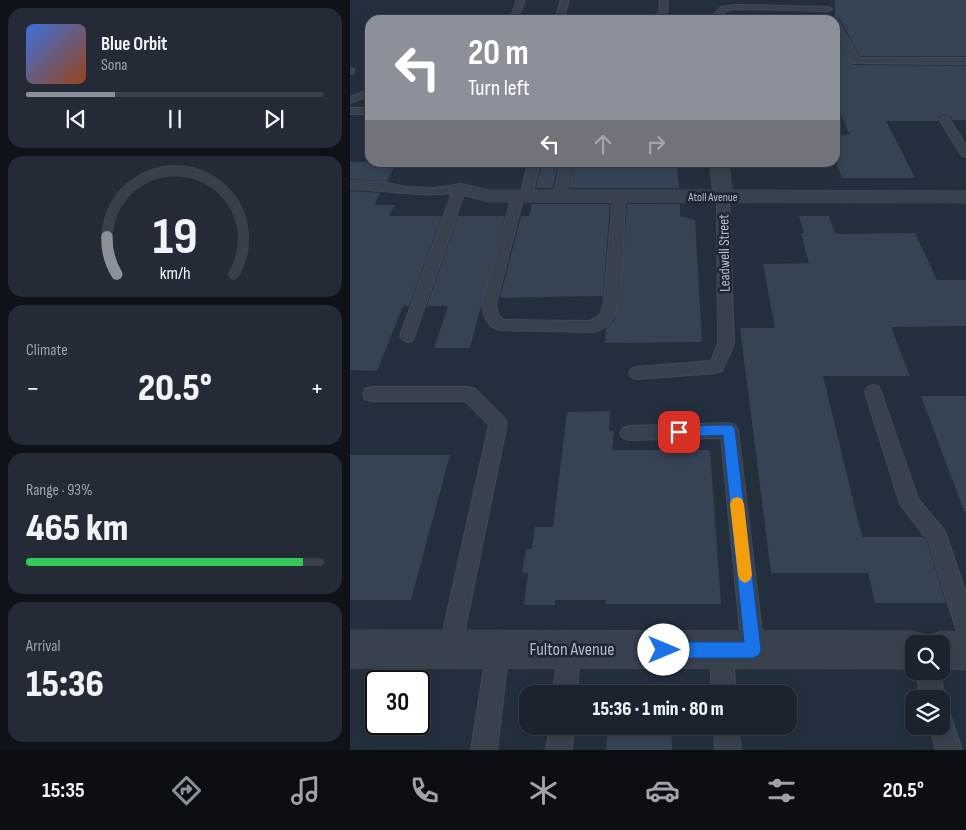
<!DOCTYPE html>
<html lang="en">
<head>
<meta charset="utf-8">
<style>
	:root { --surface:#1b232e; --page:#242b36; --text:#f1f3f6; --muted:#a0a4aa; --line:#39404a; --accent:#8c9099 }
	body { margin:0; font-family:"Sofia Sans Condensed",sans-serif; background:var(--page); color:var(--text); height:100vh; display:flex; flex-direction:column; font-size:19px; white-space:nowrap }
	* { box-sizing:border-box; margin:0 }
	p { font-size:16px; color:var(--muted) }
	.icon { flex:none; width:28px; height:28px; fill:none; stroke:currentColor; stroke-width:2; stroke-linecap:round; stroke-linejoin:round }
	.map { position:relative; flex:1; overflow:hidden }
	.drawer { display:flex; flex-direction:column; gap:8px; padding:8px; background:#0f1319; width:350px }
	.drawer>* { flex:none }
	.banner { position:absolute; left:15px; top:15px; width:475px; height:152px; border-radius:15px; box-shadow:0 2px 8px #0003,0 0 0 1px var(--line); background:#8c9099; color:#fff; overflow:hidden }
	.buttons { position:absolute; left:555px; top:635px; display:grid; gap:10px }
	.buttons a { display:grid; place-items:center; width:45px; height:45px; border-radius:10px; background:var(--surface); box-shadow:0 2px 8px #0003,0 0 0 1px var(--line); font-size:25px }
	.speed { position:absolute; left:15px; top:670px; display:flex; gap:10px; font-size:25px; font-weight:700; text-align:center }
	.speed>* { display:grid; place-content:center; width:65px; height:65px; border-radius:50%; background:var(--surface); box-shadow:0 2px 8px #0003,0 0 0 1px var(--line); line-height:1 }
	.speed .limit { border:2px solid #111; border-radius:8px; background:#fff; color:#111 }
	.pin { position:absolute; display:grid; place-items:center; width:42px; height:42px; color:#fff; margin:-21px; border-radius:10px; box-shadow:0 2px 8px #0006 }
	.me { position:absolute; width:55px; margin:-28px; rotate:90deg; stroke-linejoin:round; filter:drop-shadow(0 0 4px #0008) }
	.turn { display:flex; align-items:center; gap:18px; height:105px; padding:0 20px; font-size:22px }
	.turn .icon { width:65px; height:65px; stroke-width:2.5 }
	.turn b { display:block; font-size:35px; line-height:42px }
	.lanes { display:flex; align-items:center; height:48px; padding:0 20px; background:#0003; justify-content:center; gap:25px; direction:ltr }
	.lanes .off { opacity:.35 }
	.big { font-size:38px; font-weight:800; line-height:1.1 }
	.drawer .widget { flex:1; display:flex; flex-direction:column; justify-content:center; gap:8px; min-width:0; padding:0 18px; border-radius:15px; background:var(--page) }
	.drawer .dial { align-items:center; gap:0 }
	.dial svg { height:130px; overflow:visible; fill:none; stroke:var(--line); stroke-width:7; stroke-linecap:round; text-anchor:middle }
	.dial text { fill:var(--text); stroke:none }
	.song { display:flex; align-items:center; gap:15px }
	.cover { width:60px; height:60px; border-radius:8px; background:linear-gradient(135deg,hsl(220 70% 55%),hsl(20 70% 35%)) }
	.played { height:5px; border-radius:2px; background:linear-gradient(90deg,var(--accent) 30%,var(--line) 30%) }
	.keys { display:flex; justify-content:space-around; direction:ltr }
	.heat { display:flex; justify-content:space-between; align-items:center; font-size:28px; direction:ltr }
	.charge { height:8px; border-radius:4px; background:linear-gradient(90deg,#34c759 93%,var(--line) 0) }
	.trip { position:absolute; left:169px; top:685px; width:278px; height:50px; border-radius:15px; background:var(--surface); box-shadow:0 2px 8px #0003,0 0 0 1px var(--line); font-weight:800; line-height:50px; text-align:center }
	.menu { display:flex; height:80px; justify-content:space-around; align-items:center; background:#0b0e12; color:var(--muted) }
	.menu .icon { width:35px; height:35px }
	.menu .active { color:var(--accent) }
	.menu b { font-size:22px; color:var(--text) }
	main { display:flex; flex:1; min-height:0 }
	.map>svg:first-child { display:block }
	.building { fill:#364354 }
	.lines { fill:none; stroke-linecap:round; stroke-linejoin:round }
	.lane-casing { stroke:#414a57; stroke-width:2 }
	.street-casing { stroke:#414a57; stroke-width:1 }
	.lane { fill:#38414e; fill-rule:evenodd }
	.street { fill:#38414e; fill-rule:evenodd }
	.route { fill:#1a73e8; stroke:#114b97 }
	.slow { fill:#f59e0b }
	.labels { text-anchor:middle; stroke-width:5; stroke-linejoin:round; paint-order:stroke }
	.far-street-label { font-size:12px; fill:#b4bcc9; stroke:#1d2633 }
	.street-label { font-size:15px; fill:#b4bcc9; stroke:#1d2633 }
	.near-street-label { font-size:18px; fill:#b4bcc9; stroke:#1d2633 }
</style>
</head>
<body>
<main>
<section class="drawer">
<div class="widget">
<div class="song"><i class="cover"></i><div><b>Blue Orbit</b><p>Sona</p></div></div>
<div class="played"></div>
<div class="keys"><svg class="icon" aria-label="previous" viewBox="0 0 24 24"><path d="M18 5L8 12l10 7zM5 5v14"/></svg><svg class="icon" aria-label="pause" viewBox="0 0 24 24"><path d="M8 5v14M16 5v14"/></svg><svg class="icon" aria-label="next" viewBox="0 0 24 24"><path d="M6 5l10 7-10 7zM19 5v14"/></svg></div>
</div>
<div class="widget dial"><svg viewBox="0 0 100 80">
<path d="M14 69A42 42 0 1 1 86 69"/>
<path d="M14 69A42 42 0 0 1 8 46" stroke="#8c9099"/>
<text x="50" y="56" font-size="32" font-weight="700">19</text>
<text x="50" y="72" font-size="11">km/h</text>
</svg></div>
<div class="widget"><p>Climate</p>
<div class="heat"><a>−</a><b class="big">20.5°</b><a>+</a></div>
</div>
<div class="widget"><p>Range · 93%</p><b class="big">465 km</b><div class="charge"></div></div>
<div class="widget"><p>Arrival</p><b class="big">15:36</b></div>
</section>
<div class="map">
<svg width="616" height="750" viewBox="0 0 616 750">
	<rect width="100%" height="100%" fill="#242f3e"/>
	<path class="building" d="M485,0H616V56H510L490,19L485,18Z
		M485,34L503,65L616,66V120H602L600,116L594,114L588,117V121H536L565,178H492L485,159V135H500L485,100Z
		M0,162H47L37,181L0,179Z
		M192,162H208L203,188H186Z
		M224,162H327L329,188H219Z
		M0,191L30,193L24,205H45L39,216H92L59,306H53L27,371L0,370Z
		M182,204H260L253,296L150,298L171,216H179Z
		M277,204H330V216L345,220L352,342L255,343L256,329L264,321L270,297Z
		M108,216H155L120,348H84L98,306H77Z
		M449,216H479L485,234L565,233L587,280H616V326L541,327L560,376H473L512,537H573L577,542L596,603H525L518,573H421L390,328H425L413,264L459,263L451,233H454Z
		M571,396H616V511H614Z
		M260,411L259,431H264L262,450H360L371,604H256V600H205V605H174L178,573H172L176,549H182L185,527H203L217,412Z
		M0,455H100L61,600H0Z
		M258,726H321L322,750H256Z"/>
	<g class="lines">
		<defs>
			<path id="lane" d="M167,0H175L167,20H159Z
				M211,0H219L213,20H205Z
				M310,0H318L317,15L305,20H297L298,16L309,14Z
				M387,5L478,7L482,9L478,11L387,9L376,11L372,15L373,20H365L364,14L371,7Z
				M483,20H488L489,22L509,58H616V64L503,63L485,30V20Z
				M0,68L4,69V73L0,74Z
				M20,89V95L0,103V97Z
				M0,108H20V114H0Z
				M594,116L598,117L616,145V157L612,156L589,119Z
				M178,162H190L182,196L180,199H173L146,305L148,315L154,320L240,321L250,315L254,303L263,196L269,192L275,196C274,220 273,304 262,320C259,326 249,331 243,332L150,330C137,327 134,317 132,305L162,196L164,193H171Z
				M210,162H222L216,196L210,200L204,196Z
				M0,181L32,182L56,187L81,188L110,185L116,189L63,340L58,342L53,340L50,336L102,193C68,197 35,190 0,189Z
				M373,193L379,197L384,344L372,371L366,373L287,379L281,377L279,373L281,369L287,367L361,361L368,344L367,197Z
				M523,385L529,387L531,392L568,499L594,530L597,537L616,593V637L608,634L605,626L579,542L550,504L515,392L517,387Z
				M21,387H119L125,389L154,418L157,423L111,649L108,657L100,660L92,657L89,649L139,425L115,401H21L15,399L13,394L15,389Z
				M379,423L385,425L388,430L414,650L411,658L403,661L395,658L392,650L371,438L279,440L273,438L270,433L273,428L279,426Z
				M148,638L156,641L159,649L147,750H121L137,649L140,641Z
				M219,639L227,642L230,650L227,694H203L208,650L211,642Z
				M371,639L379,642L382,650L386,694H362L360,650L363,642Z
				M565,671H589L596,699L592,707L591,699H572Z
				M591,711L600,714L612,750H586L580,726H591Z
				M200,726H224L222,750H196Z
				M364,726H388L391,750H365Z"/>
			<path id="street" d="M360,162H379L382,190L616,191V203L139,202L103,193L100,189L103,185L110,183L139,190H362Z
				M0,630L564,631L578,636L591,631L616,632V670L591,669V644H564V669L0,668Z"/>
		</defs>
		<use href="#lane" class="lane-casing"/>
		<use href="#street" class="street-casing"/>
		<use href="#lane" class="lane"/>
		<use href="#street" class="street"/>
	</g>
	<path class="route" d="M379,425L383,426L385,430L411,650L409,655L403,658H314L308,655L306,650L308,644L314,642H394L373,435L329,437L325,435L323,432L325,428L329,426Z"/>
	<path class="slow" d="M387,497L392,499L394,504L402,575L400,580L395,583L390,580L388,575L380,504L382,499Z"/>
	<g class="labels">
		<g class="far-street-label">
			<text x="363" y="201">Atoll Avenue</text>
		</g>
		<g class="street-label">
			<text transform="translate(374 253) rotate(-91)" y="5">Leadwell Street</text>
		</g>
		<g class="near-street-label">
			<text x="222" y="655">Fulton Avenue</text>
		</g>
	</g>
</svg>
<div class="buttons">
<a><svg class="icon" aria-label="search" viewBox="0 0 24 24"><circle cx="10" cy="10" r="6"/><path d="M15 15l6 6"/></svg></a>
<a><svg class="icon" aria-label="layers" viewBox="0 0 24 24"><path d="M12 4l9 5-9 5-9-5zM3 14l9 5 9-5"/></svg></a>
</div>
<div class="speed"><div class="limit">30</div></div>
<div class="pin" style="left:329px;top:432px;background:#d93025"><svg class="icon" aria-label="arrive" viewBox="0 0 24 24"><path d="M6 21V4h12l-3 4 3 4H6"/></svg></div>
<svg class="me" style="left:314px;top:650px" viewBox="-20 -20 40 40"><circle r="19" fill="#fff"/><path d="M0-13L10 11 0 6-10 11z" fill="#1a73e8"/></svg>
<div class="trip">15:36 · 1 min · 80 m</div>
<div class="banner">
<div class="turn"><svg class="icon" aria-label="left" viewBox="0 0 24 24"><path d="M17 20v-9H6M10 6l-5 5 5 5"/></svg><div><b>20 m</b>Turn left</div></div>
<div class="lanes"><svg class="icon" aria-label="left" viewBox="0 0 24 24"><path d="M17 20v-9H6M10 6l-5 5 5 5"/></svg><svg class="icon off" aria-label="ahead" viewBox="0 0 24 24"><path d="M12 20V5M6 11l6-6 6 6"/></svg><svg class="icon off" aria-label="right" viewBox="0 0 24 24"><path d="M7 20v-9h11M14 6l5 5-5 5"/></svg></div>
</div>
</div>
</main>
<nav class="menu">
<b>15:35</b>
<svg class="icon active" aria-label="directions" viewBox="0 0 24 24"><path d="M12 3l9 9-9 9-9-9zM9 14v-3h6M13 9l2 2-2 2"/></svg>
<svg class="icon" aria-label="music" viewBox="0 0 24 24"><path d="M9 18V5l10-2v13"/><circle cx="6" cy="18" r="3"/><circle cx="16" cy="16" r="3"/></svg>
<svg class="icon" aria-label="phone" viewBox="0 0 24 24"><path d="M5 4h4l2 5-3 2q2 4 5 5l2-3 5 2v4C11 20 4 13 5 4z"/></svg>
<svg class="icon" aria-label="climate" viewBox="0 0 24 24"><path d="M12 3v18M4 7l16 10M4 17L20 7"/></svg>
<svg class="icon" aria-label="car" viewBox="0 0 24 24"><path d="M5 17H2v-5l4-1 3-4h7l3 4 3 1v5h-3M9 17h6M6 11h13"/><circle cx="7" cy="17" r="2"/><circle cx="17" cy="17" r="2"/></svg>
<svg class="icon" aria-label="filters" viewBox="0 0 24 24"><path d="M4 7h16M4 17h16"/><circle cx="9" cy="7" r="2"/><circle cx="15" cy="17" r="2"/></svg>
<b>20.5°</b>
</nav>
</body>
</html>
